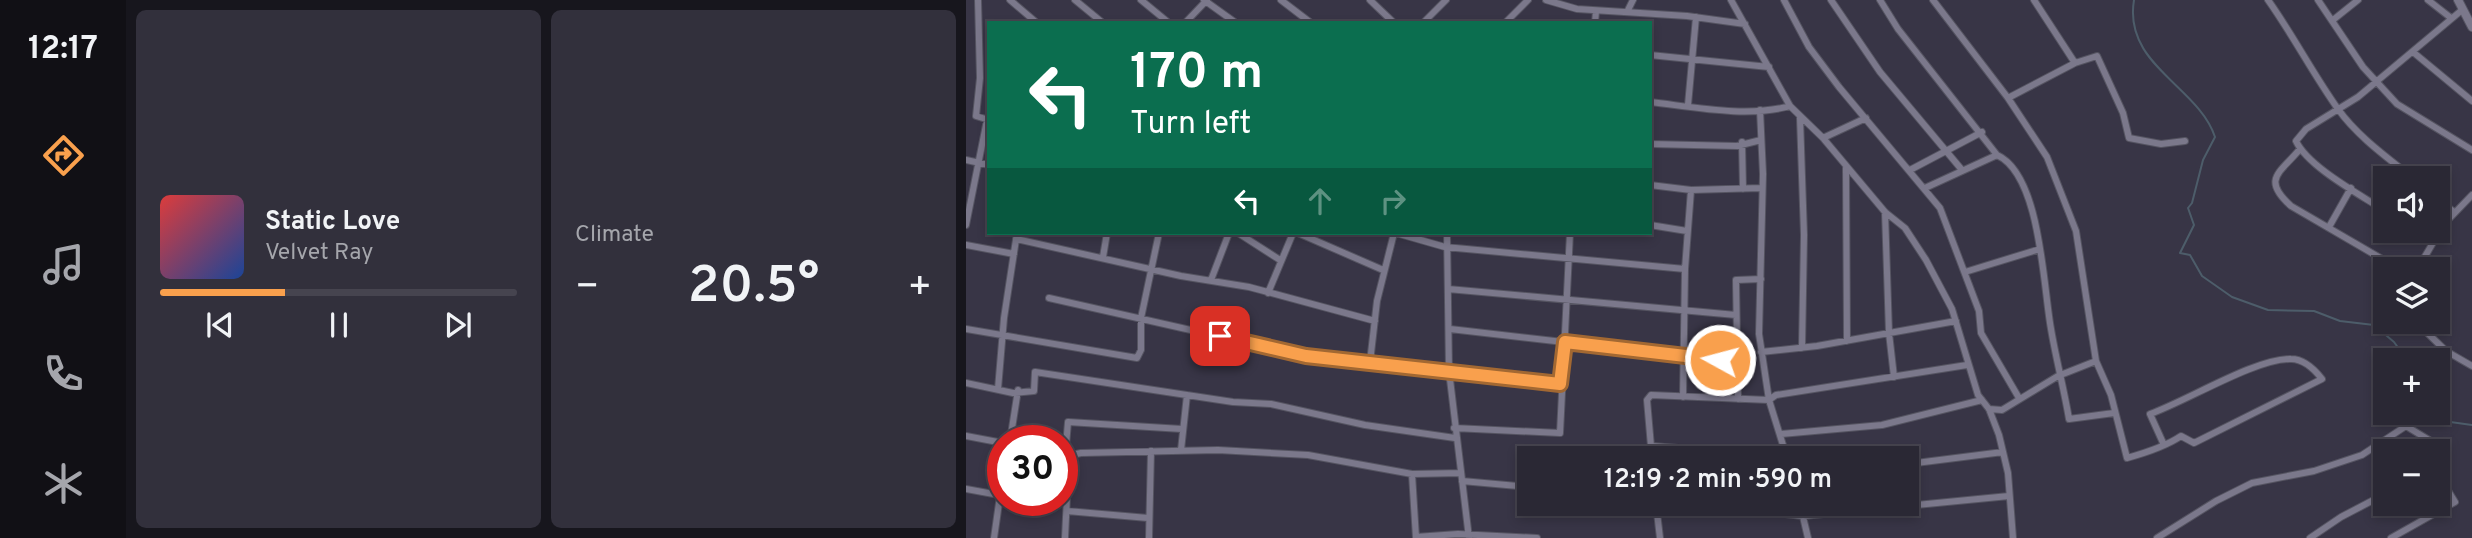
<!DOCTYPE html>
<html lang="en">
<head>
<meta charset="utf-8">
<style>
	:root { --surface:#2a2834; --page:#32303c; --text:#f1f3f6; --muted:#a5a6ac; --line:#46444f; --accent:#f9a04d }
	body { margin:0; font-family:Overpass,sans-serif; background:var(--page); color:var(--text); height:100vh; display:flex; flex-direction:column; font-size:26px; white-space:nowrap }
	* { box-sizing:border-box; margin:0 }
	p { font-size:23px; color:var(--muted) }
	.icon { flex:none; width:38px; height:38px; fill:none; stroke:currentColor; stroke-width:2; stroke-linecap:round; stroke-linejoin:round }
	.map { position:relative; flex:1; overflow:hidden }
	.panel { display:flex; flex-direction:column; gap:10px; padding:10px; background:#17161d; width:840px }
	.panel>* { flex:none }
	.top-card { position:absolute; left:21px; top:21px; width:665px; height:214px; border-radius:0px; box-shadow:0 4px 10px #0003,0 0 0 2px var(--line); background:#0b6e4f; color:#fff; overflow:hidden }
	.tools { position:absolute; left:1407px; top:166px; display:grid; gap:14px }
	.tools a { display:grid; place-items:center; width:77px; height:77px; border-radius:0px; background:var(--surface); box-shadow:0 4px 10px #0003,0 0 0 2px var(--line); font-size:35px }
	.speed { position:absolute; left:21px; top:425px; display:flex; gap:14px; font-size:35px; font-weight:700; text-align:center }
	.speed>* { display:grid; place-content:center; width:91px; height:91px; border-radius:50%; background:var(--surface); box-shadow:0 4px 10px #0003,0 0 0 2px var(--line); line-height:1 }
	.speed .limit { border:10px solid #d22; background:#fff; color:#111 }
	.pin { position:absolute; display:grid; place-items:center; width:60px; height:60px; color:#fff; margin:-30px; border-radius:14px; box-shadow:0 4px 10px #0006 }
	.me { position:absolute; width:77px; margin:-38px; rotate:277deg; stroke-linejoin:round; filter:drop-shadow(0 0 5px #0008) }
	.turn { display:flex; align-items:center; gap:24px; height:147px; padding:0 28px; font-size:32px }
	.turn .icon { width:91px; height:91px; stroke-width:2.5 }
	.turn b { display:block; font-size:49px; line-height:60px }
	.lanes { display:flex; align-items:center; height:66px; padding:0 28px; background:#0003; justify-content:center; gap:35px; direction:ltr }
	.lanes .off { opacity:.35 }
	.big { font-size:52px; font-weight:600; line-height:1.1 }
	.panel .widget { flex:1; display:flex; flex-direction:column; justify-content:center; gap:10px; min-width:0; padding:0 24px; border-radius:10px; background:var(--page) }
	.song { display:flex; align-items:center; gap:21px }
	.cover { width:84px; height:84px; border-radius:10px; background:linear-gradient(135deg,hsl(0 70% 55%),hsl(220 70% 35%)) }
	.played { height:7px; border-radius:4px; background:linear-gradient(90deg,var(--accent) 35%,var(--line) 35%) }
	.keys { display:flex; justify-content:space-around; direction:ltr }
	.heat { display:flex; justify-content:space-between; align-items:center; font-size:38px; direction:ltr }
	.panel .tiles { flex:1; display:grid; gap:10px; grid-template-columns:repeat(2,1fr) }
	.trip { position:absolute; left:551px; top:446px; width:402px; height:70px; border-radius:0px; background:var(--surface); box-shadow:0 4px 10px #0003,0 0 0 2px var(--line); font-weight:600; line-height:70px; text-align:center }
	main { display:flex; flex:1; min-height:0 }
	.tab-bar { display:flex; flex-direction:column; width:126px; justify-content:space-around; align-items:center; background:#111015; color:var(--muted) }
	.tab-bar .icon { width:49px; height:49px }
	.tab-bar .active { color:var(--accent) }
	.tab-bar b { font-size:32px; color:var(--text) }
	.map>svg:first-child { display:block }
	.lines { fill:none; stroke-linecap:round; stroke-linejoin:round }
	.stream { stroke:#4d5d6a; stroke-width:2 }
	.street-casing { stroke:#555461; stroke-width:8 }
	.secondary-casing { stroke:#555461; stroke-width:10 }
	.street { stroke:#7b788b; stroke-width:6 }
	.secondary { stroke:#7b788b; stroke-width:8 }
	.route-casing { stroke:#a26832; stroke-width:18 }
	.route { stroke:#f9a04d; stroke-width:12 }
</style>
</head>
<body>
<main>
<nav class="tab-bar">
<b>12:17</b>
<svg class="icon active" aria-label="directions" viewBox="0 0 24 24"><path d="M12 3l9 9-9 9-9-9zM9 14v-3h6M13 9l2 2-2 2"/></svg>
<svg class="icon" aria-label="music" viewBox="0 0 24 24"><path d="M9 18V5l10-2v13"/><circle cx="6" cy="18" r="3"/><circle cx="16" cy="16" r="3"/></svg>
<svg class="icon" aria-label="phone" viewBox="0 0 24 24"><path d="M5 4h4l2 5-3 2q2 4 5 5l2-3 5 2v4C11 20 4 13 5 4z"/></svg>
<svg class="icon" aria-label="climate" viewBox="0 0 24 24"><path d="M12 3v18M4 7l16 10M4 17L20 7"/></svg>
</nav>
<section class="panel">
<div class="tiles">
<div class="widget">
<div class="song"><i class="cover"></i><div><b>Static Love</b><p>Velvet Ray</p></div></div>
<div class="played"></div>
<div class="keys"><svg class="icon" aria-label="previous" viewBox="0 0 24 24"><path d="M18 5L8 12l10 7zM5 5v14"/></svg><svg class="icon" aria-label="pause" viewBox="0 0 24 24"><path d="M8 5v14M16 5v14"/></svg><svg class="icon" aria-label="next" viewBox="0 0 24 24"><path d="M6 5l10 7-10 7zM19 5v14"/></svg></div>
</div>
<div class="widget"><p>Climate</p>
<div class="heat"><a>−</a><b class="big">20.5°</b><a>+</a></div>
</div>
</div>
</section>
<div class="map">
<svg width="1506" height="538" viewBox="0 0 1506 538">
	<rect width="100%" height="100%" fill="#383546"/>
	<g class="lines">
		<path class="stream" d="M1168,0C1157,65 1232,86 1249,137L1237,160L1226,203L1222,208L1228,225L1214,253L1224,255L1236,276L1266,297L1302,310L1348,311L1374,321L1408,325L1428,342L1441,360
			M1459,413L1470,420L1506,425"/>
		<defs>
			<path id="street" d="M12,0L14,78L10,116L23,120
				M44,0L71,23
				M109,0L137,23
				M175,0L203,23
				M238,0L270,23
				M315,0L345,23
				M404,0L428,23
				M580,0L611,9L721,16L779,24
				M765,0L824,106L857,138L919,212L939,228L960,260L986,309L1012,395L1023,409L1033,435L1042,473L1047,538
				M818,0L843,47L873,87L974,208L1013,311L1015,333L1053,398
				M865,0L914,72L996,170
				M914,0L932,29L1031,155C1075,175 1077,286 1085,329C1090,359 1098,389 1103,419L1148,413
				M967,0L1042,98L1081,157L1110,231L1130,361L1145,395L1161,458C1179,453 1199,447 1215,436L1228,443L1356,379C1349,370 1338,359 1325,359C1290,358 1221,401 1184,414L1198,445
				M1068,0L1109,63
				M1302,0C1327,35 1347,74 1372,109C1391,136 1422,158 1447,178
				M1352,0L1397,67L1431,104L1506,150
				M1462,0L1485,18
				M661,12L667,0
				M1367,20L1392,0
				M219,23L241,0
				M457,23L480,0
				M539,23L562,0
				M629,23L630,11
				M1447,52L1506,101
				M684,55L803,67
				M1042,98L1109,63L1131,56L1157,113L1163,138L1195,144L1219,141
				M684,102C728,107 781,118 824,106
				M722,105L730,17
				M794,110L797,174L793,334L803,400L821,458
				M834,118L838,235L836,348
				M857,138L900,118
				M776,142L777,189
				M684,144L771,146L795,140
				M1334,149C1314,173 1295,179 1325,206L1435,270
				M0,160L23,165
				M880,168L881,341
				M944,170L1016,132
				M684,185L725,190L795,188
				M959,188L1031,155
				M1472,199L1488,212
				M1419,211C1395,195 1342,167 1330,141L1340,129L1392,97L1496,10
				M919,212L923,333L928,377
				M0,225L21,120
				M684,225L721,231
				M1363,227L1385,188
				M1448,231L1465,242
				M272,233L314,260
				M332,233L417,270
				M430,233L479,247L719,269
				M481,233L483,371L503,538
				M50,239L215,276L283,287L409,321
				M0,245L48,254
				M137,257L141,233
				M1451,270L1478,224L1506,195
				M999,272L1074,249
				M245,280L263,233
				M482,289L770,315
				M302,293L327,233
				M83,298L340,356L594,384
				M1450,322L1480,351L1506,366
				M0,329L171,358L175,350V318L193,233
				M484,329L773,362
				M795,352L851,346L990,321
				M404,362L411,301L428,233
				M0,383L47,393L68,391L69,372L267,402L305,404L399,425L489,438
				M32,389L38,318L51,233
				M717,397L719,269L725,190
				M772,399L770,280L795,279
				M1023,409L1036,410L1092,376L1130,361
				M488,428L594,433L604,233
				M815,434L916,425L1016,400
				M0,436L37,443
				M44,441L52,390
				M685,446L820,456
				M215,450L221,395
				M96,457L115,453L252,450L342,455L446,474L495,473
				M99,457L102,422L216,429
				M686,458L681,400L685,395L803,400L810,395L1001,365
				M942,464L1037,452
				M446,474L450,538
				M496,481L564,487
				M0,489L33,495
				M690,504L694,538
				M725,504L837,516L1043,496
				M834,504L842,538
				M101,511L182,518
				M450,537L492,534L571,538
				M28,538L37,475
				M99,538L103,454
				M183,538L185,451
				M1191,538L1250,501L1286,483L1348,471L1396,455L1440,426L1463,440L1468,452
				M1344,538L1375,517L1419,494
				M1425,538L1489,502L1472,474"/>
			<path id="secondary" d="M1492,0L1506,27"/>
		</defs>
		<use href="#street" class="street-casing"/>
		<use href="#secondary" class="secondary-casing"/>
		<use href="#street" class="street"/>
		<use href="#secondary" class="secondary"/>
	</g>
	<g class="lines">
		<defs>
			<path id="route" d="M254,336L340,356L594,384L599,342L754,360"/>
		</defs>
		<use href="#route" class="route-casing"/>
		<use href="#route" class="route"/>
	</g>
</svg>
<div class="tools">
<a><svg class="icon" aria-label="sound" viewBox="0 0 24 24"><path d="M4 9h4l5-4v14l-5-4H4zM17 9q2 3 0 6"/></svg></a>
<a><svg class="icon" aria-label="layers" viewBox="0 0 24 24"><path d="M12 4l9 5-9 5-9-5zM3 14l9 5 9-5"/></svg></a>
<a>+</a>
<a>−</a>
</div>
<div class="speed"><div class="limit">30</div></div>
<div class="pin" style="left:254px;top:336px;background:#d93025"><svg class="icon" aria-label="arrive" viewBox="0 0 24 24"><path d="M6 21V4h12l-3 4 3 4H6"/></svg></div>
<svg class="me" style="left:754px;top:360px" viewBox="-20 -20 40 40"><circle r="17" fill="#f9a04d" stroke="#fff" stroke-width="3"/><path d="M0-11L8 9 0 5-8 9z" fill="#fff"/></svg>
<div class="trip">12:19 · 2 min · 590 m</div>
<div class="top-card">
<div class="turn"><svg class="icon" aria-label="left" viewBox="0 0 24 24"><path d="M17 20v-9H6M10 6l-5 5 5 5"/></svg><div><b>170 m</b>Turn left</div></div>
<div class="lanes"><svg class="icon" aria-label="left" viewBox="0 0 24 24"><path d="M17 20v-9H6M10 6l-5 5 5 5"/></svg><svg class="icon off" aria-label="ahead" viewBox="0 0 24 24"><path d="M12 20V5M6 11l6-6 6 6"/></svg><svg class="icon off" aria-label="right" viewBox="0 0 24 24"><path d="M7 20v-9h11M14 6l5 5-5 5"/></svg></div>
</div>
</div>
</main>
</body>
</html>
